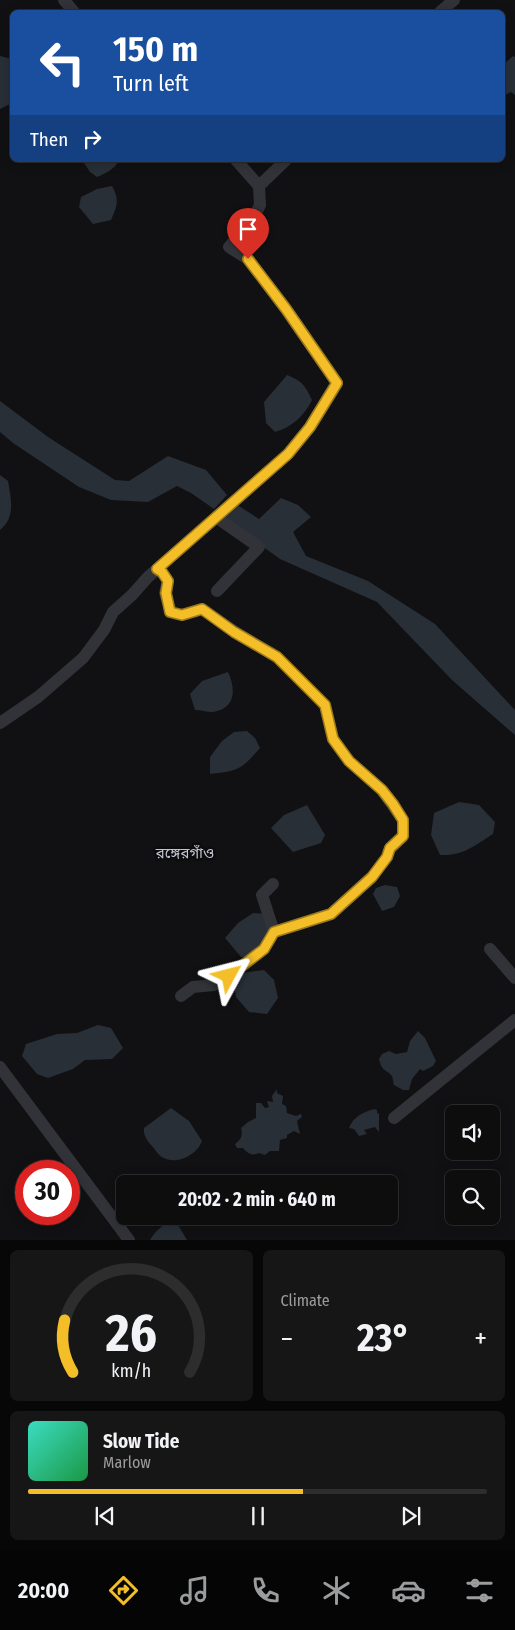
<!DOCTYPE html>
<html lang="en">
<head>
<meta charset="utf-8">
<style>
	:root { --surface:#0d0d0e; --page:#161617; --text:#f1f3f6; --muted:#9a9c9e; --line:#2d2d2e; --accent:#f4be28 }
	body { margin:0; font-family:"Fira Sans Condensed","Noto Sans Bengali",sans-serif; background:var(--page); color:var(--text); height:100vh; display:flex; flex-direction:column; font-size:19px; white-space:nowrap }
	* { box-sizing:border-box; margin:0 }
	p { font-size:16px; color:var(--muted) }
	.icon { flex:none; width:28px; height:28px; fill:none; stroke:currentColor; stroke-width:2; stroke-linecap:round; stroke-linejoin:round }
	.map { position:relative; height:1240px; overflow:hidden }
	.sheet { display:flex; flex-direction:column; gap:10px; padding:10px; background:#070708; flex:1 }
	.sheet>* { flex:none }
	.banner { position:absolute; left:10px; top:10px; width:495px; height:152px; border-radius:8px; box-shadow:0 2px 12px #0003,0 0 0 1px var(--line); background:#1a4fa0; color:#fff; overflow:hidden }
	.buttons { position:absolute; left:445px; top:1105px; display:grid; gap:10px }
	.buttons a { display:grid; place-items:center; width:55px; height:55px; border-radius:8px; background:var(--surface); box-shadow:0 2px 12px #0003,0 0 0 1px var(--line); font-size:25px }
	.speed { position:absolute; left:15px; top:1160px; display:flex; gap:10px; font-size:25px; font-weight:700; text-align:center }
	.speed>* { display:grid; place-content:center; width:65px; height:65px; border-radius:50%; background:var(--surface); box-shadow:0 2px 12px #0003,0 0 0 1px var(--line); line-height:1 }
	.speed .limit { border:8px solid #d22; background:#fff; color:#111 }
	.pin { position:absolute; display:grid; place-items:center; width:42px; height:42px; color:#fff; margin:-51px -21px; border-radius:50% 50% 50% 0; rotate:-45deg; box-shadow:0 0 5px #0007 }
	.pin .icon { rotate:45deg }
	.me { position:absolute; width:55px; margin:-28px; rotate:52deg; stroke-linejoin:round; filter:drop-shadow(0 0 4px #0008) }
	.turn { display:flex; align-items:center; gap:18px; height:105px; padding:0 20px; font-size:22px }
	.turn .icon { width:65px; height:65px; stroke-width:2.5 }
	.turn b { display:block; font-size:35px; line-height:42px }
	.then { display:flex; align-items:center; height:48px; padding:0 20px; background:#0003; gap:10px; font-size:19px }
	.big { font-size:38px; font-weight:700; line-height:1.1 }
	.sheet .tile { flex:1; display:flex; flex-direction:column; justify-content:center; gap:8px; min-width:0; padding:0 18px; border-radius:8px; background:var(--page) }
	.sheet .dial { align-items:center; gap:0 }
	.dial svg { height:130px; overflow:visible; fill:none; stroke:var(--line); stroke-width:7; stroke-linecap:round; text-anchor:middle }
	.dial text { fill:var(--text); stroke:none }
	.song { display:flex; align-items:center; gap:15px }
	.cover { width:60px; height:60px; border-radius:8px; background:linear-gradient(135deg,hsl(170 70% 55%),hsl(140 70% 35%)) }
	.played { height:5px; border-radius:2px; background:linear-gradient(90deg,var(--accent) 60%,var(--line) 60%) }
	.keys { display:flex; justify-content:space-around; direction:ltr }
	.heat { display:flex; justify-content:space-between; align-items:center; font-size:28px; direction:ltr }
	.sheet .tiles { flex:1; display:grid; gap:10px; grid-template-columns:1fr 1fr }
	.tile:last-child { grid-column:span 2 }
	.trip { position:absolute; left:116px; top:1175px; width:282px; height:50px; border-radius:8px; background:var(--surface); box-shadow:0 2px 12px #0003,0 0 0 1px var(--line); font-weight:700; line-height:50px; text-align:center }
	.dock { display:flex; height:80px; justify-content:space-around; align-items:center; background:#050506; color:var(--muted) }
	.dock .icon { width:35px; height:35px }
	.dock .selected { color:var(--accent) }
	.dock b { font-size:22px; color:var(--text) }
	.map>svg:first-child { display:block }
	.water { fill:#282f37 }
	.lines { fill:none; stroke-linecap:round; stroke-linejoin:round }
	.minor { stroke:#323338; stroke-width:12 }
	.route-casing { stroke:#9f7c1a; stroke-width:12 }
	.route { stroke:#f4be28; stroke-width:9 }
	.labels { text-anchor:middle; stroke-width:5; stroke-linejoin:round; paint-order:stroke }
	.quarter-label { font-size:15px; fill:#c3c6d0; stroke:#0c0c0e }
</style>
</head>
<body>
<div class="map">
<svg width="515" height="1240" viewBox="0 0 515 1240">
	<rect width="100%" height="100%" fill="#111113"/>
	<path class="water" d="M0,56L12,59V103L0,109Z
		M513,56L515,57V95L511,92L503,96V65Z
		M82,160H119C115,169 106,173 97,177L90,172Z
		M112,186C120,200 117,206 111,220L93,224L79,207L81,197L97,189Z
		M287,375C302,381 305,385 312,400C305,415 291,428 275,432L266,423L264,402Z
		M0,401L48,437L115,480L129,481L168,456L206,470L227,495L214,509L191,493L177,486L148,502L111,500L79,487L13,443L0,432Z
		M0,475L8,481C11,499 16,517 0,530Z
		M281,498L298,505L311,517L293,532L306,556L368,581L435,624L515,710V735L452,680L377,602L280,559L223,518L236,504L259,519Z
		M228,672C236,689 236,709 212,712C207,712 200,710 195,710L190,694L202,681Z
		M247,731L255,738L260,748C241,770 238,771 210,774V757L222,741L234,732Z
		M459,802L479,805L495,822L493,834C474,846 463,856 440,855L431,835L434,813Z
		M307,805L325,835L321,843L293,852L271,828L284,815Z
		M385,885L397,887L400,896L394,907L382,911L373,894L376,888Z
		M253,913L267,914L274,932L257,955L241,957L225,938L238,923Z
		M264,970L274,980L278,998L267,1014L249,1012L236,997L233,980L241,973Z
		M98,1025L111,1028L123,1048L112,1059L85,1060L73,1069L48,1078L37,1074L22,1056L26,1044L57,1034L77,1033Z
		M418,1031L425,1038L436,1061L433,1066L423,1071L420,1069L412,1079L409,1090H403L394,1085C393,1082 393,1079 392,1076C385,1068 382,1072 379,1059L382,1054L389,1051L396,1054L407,1052L410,1041Z
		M277,1089V1093L283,1096L282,1104L286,1106L287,1113L296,1116L301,1114L302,1117L297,1121L300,1134L294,1131L287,1135V1138L280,1140L279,1151H270L265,1155L259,1153C252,1156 248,1154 243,1148H237L235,1144C241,1139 243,1136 241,1128L248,1122L256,1118V1103H261L265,1108L269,1107L267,1101L273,1102L272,1096Z
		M171,1108L189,1121L202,1141C197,1155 176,1166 162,1157C158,1155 155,1149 151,1145C147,1140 143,1135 144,1128Z
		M374,1109L377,1110V1113L379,1114V1132L375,1127L364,1130L367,1134L359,1136L354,1129L349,1128C353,1117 363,1112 374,1109Z
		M175,1220L187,1240H150C156,1230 164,1223 175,1220Z"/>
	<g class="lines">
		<path class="minor" d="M64,0L74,12
			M440,12L454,0
			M236,160L259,186
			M216,517L259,547L217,591
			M157,569L162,572L168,581L165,593L171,612L182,615L202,609L235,632L277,657L325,705L333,739L349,761L382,790L403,820V836L390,849L387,857L372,877L331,914L274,932
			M0,723L38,697L83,658L104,630L113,612L132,595L148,577L288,454L310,427L337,383L286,309L248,259L229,247L255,215L260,205L259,186L286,160
			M490,949L515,978
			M181,996L193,987L214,985L229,976L264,949L274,932L262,895L273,884
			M0,1067L129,1240
			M394,1118L515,1020"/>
	</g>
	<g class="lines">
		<defs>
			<path id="route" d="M229,976L264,949L274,932L331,914L372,877L387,857L390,848L403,836V820L393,804L382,790L349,761L333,739L325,705L277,657L234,632L202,609L182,615L170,612L166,593L168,581L162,572L157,569L288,454L310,427L337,383L286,309L248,259"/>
		</defs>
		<use href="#route" class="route-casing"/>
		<use href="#route" class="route"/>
	</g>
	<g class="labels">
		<g class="quarter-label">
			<text x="185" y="858">রঙ্গেরগাঁও</text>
		</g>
	</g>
</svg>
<div class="buttons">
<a><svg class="icon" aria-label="sound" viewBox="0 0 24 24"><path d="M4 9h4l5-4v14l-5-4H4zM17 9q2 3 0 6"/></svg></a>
<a><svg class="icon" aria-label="search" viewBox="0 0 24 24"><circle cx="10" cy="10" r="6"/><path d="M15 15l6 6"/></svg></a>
</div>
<div class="speed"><div class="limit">30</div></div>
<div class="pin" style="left:248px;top:259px;background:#d93025"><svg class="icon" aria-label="arrive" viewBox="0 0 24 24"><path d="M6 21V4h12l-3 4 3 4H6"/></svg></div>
<svg class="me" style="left:229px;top:976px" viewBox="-20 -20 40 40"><path d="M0-17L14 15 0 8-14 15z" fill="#f4be28" stroke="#fff" stroke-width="4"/></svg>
<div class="trip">20:02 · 2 min · 640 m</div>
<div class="banner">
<div class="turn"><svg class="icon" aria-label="left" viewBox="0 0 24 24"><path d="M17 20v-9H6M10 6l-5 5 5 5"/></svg><div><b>150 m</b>Turn left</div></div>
<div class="then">Then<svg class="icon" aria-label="right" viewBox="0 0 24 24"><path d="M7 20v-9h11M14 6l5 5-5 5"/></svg></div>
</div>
</div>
<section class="sheet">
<div class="tiles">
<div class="tile dial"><svg viewBox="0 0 100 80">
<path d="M14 69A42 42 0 1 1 86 69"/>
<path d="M14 69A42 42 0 0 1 9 37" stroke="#f4be28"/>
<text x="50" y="56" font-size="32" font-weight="700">26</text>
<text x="50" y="72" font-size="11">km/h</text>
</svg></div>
<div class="tile"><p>Climate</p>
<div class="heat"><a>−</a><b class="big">23°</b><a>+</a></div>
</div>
<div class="tile">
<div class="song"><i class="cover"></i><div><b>Slow Tide</b><p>Marlow</p></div></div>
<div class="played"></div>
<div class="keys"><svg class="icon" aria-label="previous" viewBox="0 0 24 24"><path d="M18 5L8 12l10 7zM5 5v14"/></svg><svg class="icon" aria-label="pause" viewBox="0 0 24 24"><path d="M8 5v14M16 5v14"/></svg><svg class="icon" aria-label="next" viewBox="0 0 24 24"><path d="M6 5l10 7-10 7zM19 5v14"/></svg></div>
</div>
</div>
</section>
<nav class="dock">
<b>20:00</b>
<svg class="icon selected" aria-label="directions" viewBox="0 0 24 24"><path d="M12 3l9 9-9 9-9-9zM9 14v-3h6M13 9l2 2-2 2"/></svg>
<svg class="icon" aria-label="music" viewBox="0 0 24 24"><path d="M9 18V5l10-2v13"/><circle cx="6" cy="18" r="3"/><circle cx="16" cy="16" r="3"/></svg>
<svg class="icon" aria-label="phone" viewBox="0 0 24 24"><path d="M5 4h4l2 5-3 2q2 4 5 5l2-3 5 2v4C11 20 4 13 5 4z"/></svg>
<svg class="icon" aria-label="climate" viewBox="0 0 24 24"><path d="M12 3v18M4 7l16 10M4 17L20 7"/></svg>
<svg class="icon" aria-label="car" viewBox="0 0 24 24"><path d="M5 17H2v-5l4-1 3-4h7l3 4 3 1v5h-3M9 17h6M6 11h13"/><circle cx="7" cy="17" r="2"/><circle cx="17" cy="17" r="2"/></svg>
<svg class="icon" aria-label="filters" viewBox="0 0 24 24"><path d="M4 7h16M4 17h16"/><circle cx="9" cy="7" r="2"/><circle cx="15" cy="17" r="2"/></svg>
</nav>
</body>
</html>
